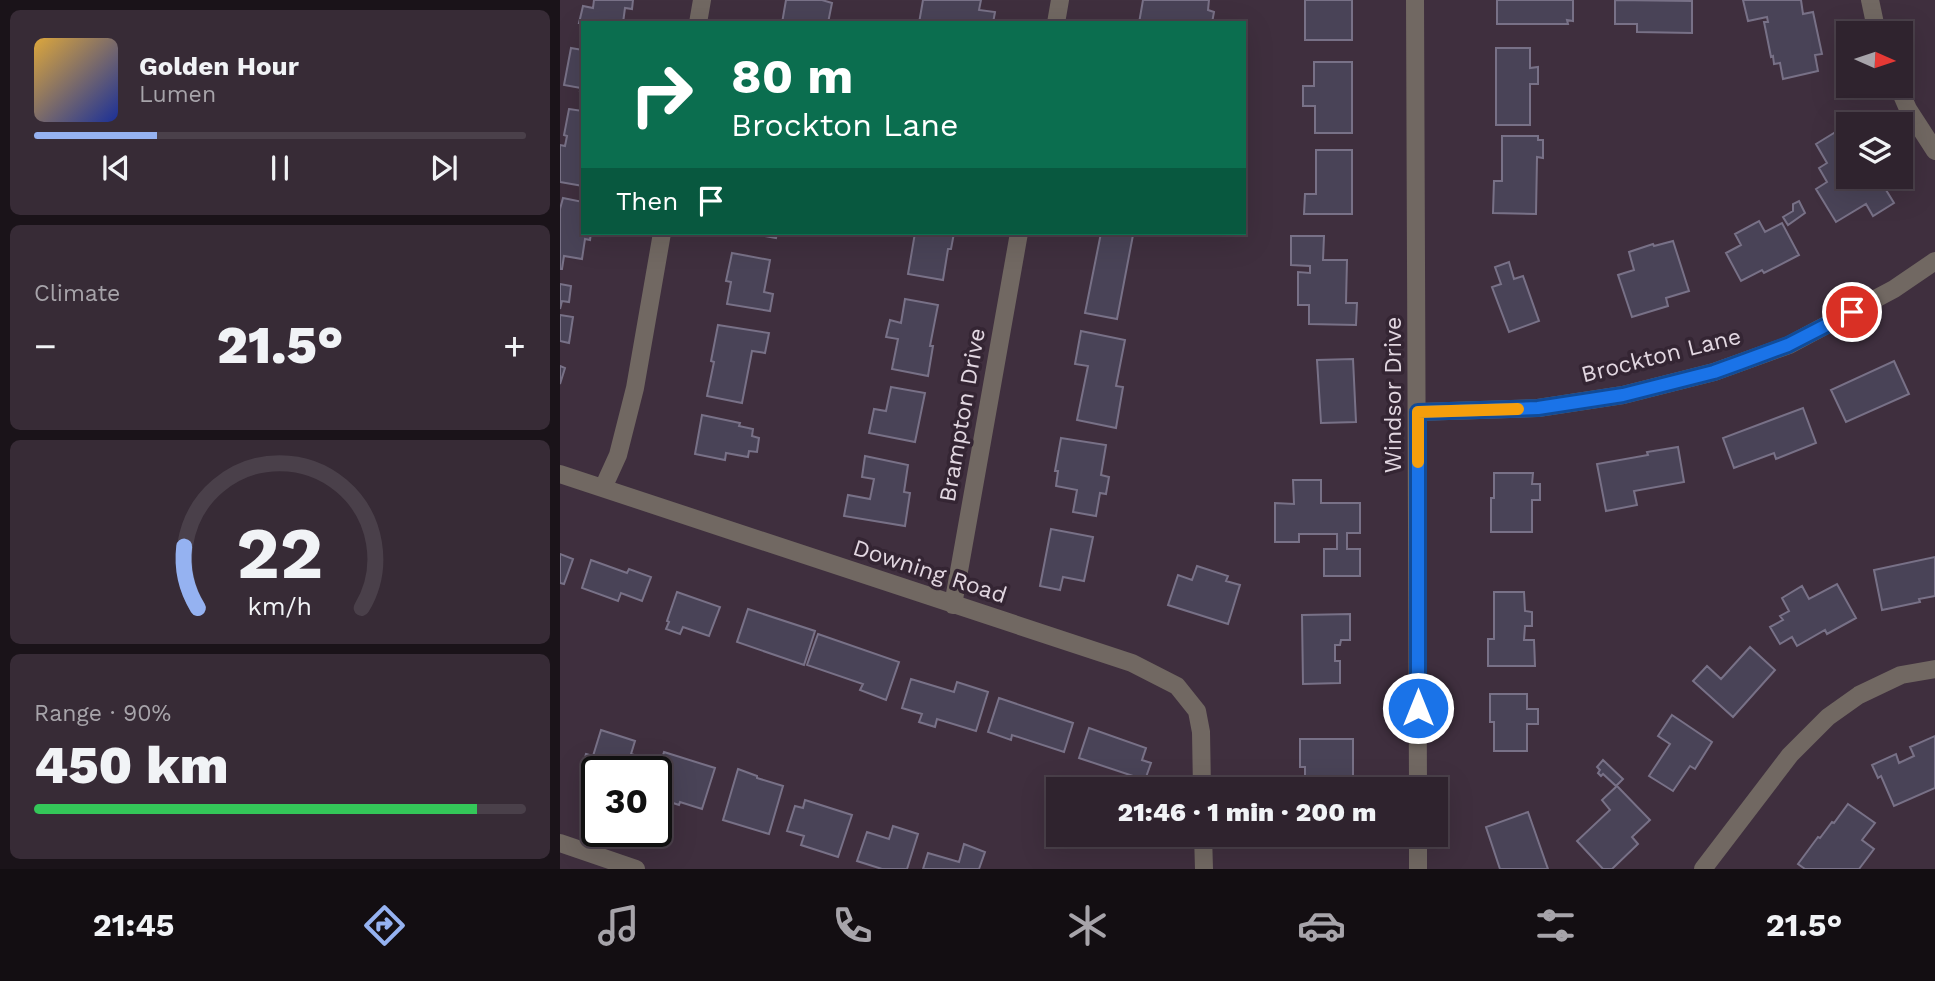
<!DOCTYPE html>
<html lang="en">
<head>
<meta charset="utf-8">
<style>
	:root { --surface:#2f232e; --page:#372b36; --text:#f1f3f6; --muted:#a7a4aa; --line:#4a404a; --accent:#95b2f1 }
	body { margin:0; font-family:"Work Sans",sans-serif; background:var(--page); color:var(--text); height:100vh; display:flex; flex-direction:column; font-size:26px; white-space:nowrap }
	* { box-sizing:border-box; margin:0 }
	p { font-size:23px; color:var(--muted) }
	.icon { flex:none; width:38px; height:38px; fill:none; stroke:currentColor; stroke-width:2; stroke-linecap:round; stroke-linejoin:round }
	.map { position:relative; flex:1; overflow:hidden }
	.drawer { display:flex; flex-direction:column; gap:10px; padding:10px; background:#1a1319; width:560px }
	.drawer>* { flex:none }
	.banner { position:absolute; left:21px; top:21px; width:665px; height:214px; border-radius:0px; box-shadow:0 7px 28px #0002,0 0 0 2px var(--line); background:#0b6e4f; color:#fff; overflow:hidden }
	.needle { width:46px; rotate:93deg }
	.controls { position:absolute; left:1276px; top:21px; display:grid; gap:14px }
	.controls a { display:grid; place-items:center; width:77px; height:77px; border-radius:0px; background:var(--surface); box-shadow:0 7px 28px #0002,0 0 0 2px var(--line); font-size:35px }
	.speed { position:absolute; left:21px; top:756px; display:flex; gap:14px; font-size:35px; font-weight:700; text-align:center }
	.speed>* { display:grid; place-content:center; width:91px; height:91px; border-radius:50%; background:var(--surface); box-shadow:0 7px 28px #0002,0 0 0 2px var(--line); line-height:1 }
	.speed .limit { border:4px solid #111; border-radius:10px; background:#fff; color:#111 }
	.pin { position:absolute; display:grid; place-items:center; width:60px; height:60px; color:#fff; margin:-30px; border:4px solid #fff; border-radius:50%; box-shadow:0 2px 7px #0007 }
	.me { position:absolute; width:77px; margin:-38px; rotate:0deg; stroke-linejoin:round; filter:drop-shadow(0 0 5px #0008) }
	.turn { display:flex; align-items:center; gap:24px; height:147px; padding:0 35px; font-size:32px }
	.turn .icon { width:91px; height:91px; stroke-width:2.5 }
	.turn b { display:block; font-size:49px; line-height:60px }
	.then { display:flex; align-items:center; height:66px; padding:0 35px; background:#0003; gap:14px; font-size:26px }
	.big { font-size:52px; font-weight:800; line-height:1.1 }
	.drawer .tile { flex:1; display:flex; flex-direction:column; justify-content:center; gap:10px; min-width:0; padding:0 24px; border-radius:10px; background:var(--page) }
	.drawer .dial { align-items:center; gap:0 }
	.dial svg { height:182px; overflow:visible; fill:none; stroke:var(--line); stroke-width:7; stroke-linecap:round; text-anchor:middle }
	.dial text { fill:var(--text); stroke:none }
	.song { display:flex; align-items:center; gap:21px }
	.cover { width:84px; height:84px; border-radius:10px; background:linear-gradient(135deg,hsl(40 70% 55%),hsl(230 70% 35%)) }
	.played { height:7px; border-radius:4px; background:linear-gradient(90deg,var(--accent) 25%,var(--line) 25%) }
	.keys { display:flex; justify-content:space-around; direction:ltr }
	.heat { display:flex; justify-content:space-between; align-items:center; font-size:38px; direction:ltr }
	.charge { height:10px; border-radius:5px; background:linear-gradient(90deg,#34c759 90%,var(--line) 0) }
	.trip { position:absolute; left:486px; top:777px; width:402px; height:70px; border-radius:0px; background:var(--surface); box-shadow:0 7px 28px #0002,0 0 0 2px var(--line); font-weight:800; line-height:70px; text-align:center }
	.dock { display:flex; height:112px; justify-content:space-around; align-items:center; background:#130e12; color:var(--muted) }
	.dock .icon { width:49px; height:49px }
	.dock .current { color:var(--accent) }
	.dock b { font-size:32px; color:var(--text) }
	main { display:flex; flex:1; min-height:0 }
	.map>svg:first-child { display:block }
	.building { fill:#494357; stroke:#787187; stroke-width:2 }
	.lines { fill:none; stroke-linecap:round; stroke-linejoin:round }
	.street { stroke:#716862; stroke-width:18 }
	.route-casing { stroke:#114b97; stroke-width:18 }
	.route { stroke:#1a73e8; stroke-width:12 }
	.slow { stroke:#f59e0b; stroke-width:12 }
	.labels { text-anchor:middle; stroke-width:7; stroke-linejoin:round; paint-order:stroke }
	.street-label { font-size:23px; fill:#e2d7e1; stroke:#342533 }
</style>
</head>
<body>
<main>
<section class="drawer">
<div class="tile">
<div class="song"><i class="cover"></i><div><b>Golden Hour</b><p>Lumen</p></div></div>
<div class="played"></div>
<div class="keys"><svg class="icon" aria-label="previous" viewBox="0 0 24 24"><path d="M18 5L8 12l10 7zM5 5v14"/></svg><svg class="icon" aria-label="pause" viewBox="0 0 24 24"><path d="M8 5v14M16 5v14"/></svg><svg class="icon" aria-label="next" viewBox="0 0 24 24"><path d="M6 5l10 7-10 7zM19 5v14"/></svg></div>
</div>
<div class="tile"><p>Climate</p>
<div class="heat"><a>−</a><b class="big">21.5°</b><a>+</a></div>
</div>
<div class="tile dial"><svg viewBox="0 0 100 80">
<path d="M14 69A42 42 0 1 1 86 69"/>
<path d="M14 69A42 42 0 0 1 8 42" stroke="#95b2f1"/>
<text x="50" y="56" font-size="32" font-weight="700">22</text>
<text x="50" y="72" font-size="11">km/h</text>
</svg></div>
<div class="tile"><p>Range · 90%</p><b class="big">450 km</b><div class="charge"></div></div>
</section>
<div class="map">
<svg width="1375" height="869" viewBox="0 0 1375 869">
	<rect width="100%" height="100%" fill="#3f2f3e"/>
	<path class="building" d="M34,0H73L72,9L65,8L63,23H19L23,6L33,8Z
		M226,0H262L272,3L268,23H222Z
		M363,0H421L419,10L435,12L433,23H359Z
		M583,0H649L648,10L654,12L652,23H579Z
		M745,0H792V40H745Z
		M937,0H1013V21L1007,20L1008,24H937Z
		M1055,0L1132,1V33L1077,32V24H1055Z
		M1183,0H1241L1243,14L1253,12L1262,54L1255,55L1258,71L1223,79L1220,63L1214,64L1213,56L1211,57L1204,22H1208L1207,17L1188,21Z
		M11,48L23,50V92L20,91L21,88L4,85Z
		M936,48H970V68L978,67V84H970V125H936Z
		M754,62H792V133H755V106H743V86H754Z
		M9,109L23,111V186L0,182V145L5,146L7,136L4,135Z
		M1287,125L1288,177H1318L1334,203L1313,216L1306,204L1276,222L1256,189L1267,182L1259,168L1267,163L1256,144Z
		M942,136H978V140H983V158L977,157L976,214L933,213L934,181H942Z
		M756,150H792V214H744L745,194H756Z
		M3,198L23,202V233H31L30,240L25,239L22,259L4,256L2,269H0V209Z
		M1239,201L1245,213L1228,225L1223,217L1233,211V204Z
		M1199,221L1205,232L1222,223L1239,255L1204,273L1202,270L1181,281L1166,253L1181,245L1175,234Z
		M187,233H217L216,238Z
		M353,233H394L391,249H388L383,280L348,274L355,233Z
		M541,233H560L573,235L557,319L525,313Z
		M731,236H764L763,260H787L786,303H797L796,325L749,324V305H738V272L750,273V266L731,265Z
		M1113,241L1129,291L1106,298L1108,306L1072,317L1058,275L1074,270L1069,252L1093,244L1094,246Z
		M172,253L210,260L204,292L213,294L210,311L167,304L171,282L166,281Z
		M949,262L954,279L963,276L979,321L949,332L932,287L941,284L935,267Z
		M0,284L11,286L9,302L2,301L0,309Z
		M345,299L378,305L370,346H373L368,376L332,369L338,339L326,337L330,320L341,323Z
		M0,315L13,317L9,343L0,341Z
		M158,325L209,333L205,353L192,351L182,403L147,396L154,362L151,361Z
		M521,331L565,340L556,386L563,387L556,428L517,420L528,366L515,364Z
		M793,359L796,422L761,423L757,360Z
		M1334,361L1349,394L1286,422L1271,390Z
		M0,366L5,368L0,384Z
		M331,387L365,393L355,442L309,433L314,409L326,411Z
		M1243,408L1256,443L1216,459L1214,453L1174,468L1163,438Z
		M142,415L180,423L179,426L193,429L192,436L199,438L197,452L189,451L188,457L166,453L165,460L135,454Z
		M501,438L546,445L541,475L549,477L546,494L540,493L536,516L513,512L517,490L496,486L498,471H495Z
		M1118,447L1124,482L1074,491L1077,505L1046,511L1037,464L1088,455L1087,452Z
		M305,456L348,465L344,492L350,493L345,526L284,516L288,495L310,499L314,479L302,477Z
		M934,473H973L972,484H980V500H972V532H931V498H934Z
		M733,480H761V503H800V533H787V549H800V576H764V549H777V534H739V542H715V503L734,504Z
		M491,529L533,537L524,581L503,577L500,590L480,586Z
		M0,554L13,559L4,584L0,583Z
		M1375,557V596L1359,599L1360,602L1322,610L1314,570Z
		M31,560L67,573L69,569L91,577L82,601L61,593L58,601L22,588Z
		M637,566L668,576L666,581L680,585L668,624L608,605L618,575L632,580Z
		M1277,584L1296,618L1267,634L1265,630L1237,646L1232,637L1220,644L1210,627L1223,620L1220,616L1229,611L1222,598L1242,586L1249,599Z
		M117,592L160,607L149,636L123,627L120,634L106,629L109,622L107,621Z
		M934,592H964L965,611L972,612V626H965L964,640H974L975,666H928V639H934Z
		M188,609L255,631L244,665L177,642Z
		M790,614V640H781L780,645H775V661H780V683L743,684L742,615Z
		M258,634L339,662L326,700L300,690L303,684L247,665Z
		M1190,647L1215,670L1173,717L1133,681L1147,666L1161,679Z
		M351,679L394,692L397,682L428,692L416,731L377,719L375,727L359,722L362,714L342,708Z
		M930,694H967V709H978V724H967V751H934V722H930Z
		M439,698L513,723L504,752L452,735L451,740L428,732Z
		M1112,715L1152,742L1135,769L1130,766L1113,791L1089,776L1110,744L1098,736Z
		M529,728L586,748L582,760L591,763L585,780L519,758Z
		M41,730L75,741L71,754L77,756L72,772H37V777L21,772L26,754L33,756Z
		M1375,736V788L1334,806L1321,776L1318,778L1312,765L1336,754L1339,763L1354,756L1350,747Z
		M740,739H793V776H782V788H792L793,789H745V767H740Z
		M104,752L155,768L142,809L120,802L119,805L104,800L105,797L96,794V778Z
		M1043,760L1063,779L1056,786L1043,774L1041,776L1038,773L1040,770L1037,767Z
		M178,769L197,776V778L223,786L209,834L163,820Z
		M1057,786L1090,820L1072,837L1078,844L1052,869H1043L1017,841L1050,810L1042,800Z
		M245,800L292,815L278,857L241,845L244,836L227,831L235,806L243,808Z
		M1288,804L1315,823L1302,840L1314,849L1299,869H1245L1238,864L1258,837L1260,838L1272,822L1274,823Z
		M968,812L988,869H940L926,827Z
		M333,826L358,834L347,869H322L297,861L307,832L329,839Z
		M404,844L425,852L419,869H363L368,853L399,862Z"/>
	<g class="lines">
		<path class="street" d="M855,0L858,789
			M1310,0L1317,33
			M138,23L142,0
			M496,23L500,0
			M1338,86L1348,109L1375,151
			M858,412L978,408L1063,395L1154,372L1229,345L1334,289L1375,261
			M0,474L572,663L617,686L637,711L641,732L642,789
			M43,488L58,455L75,388L102,233
			M393,605L459,233
			M643,835L644,869
			M858,835V869
			M0,843L76,869
			M1143,869L1230,755L1268,717L1299,695L1341,675L1375,669"/>
	</g>
	<g class="lines">
		<defs>
			<path id="route" d="M858,708V412L978,408L1063,395L1154,372L1179,363L1228,345L1292,312"/>
		</defs>
		<use href="#route" class="route-casing"/>
		<use href="#route" class="route"/>
		<path class="slow" d="M858,462V412L958,409"/>
	</g>
	<g class="labels">
		<g class="street-label">
			<text transform="translate(1101 355) rotate(-14)" y="8">Brockton Lane</text>
			<text transform="translate(833 395) rotate(-90)" y="8">Windsor Drive</text>
			<text transform="translate(402 415) rotate(-80)" y="8">Brampton Drive</text>
			<text transform="translate(370 571) rotate(18)" y="8">Downing Road</text>
		</g>
	</g>
</svg>
<div class="controls">
<a><svg class="needle" viewBox="-14 -14 28 28"><path d="M0-13l5 13h-10z" fill="#e53935"/><path d="M0 13l5-13h-10z" fill="#a7a4aa"/></svg></a>
<a><svg class="icon" aria-label="layers" viewBox="0 0 24 24"><path d="M12 4l9 5-9 5-9-5zM3 14l9 5 9-5"/></svg></a>
</div>
<div class="speed"><div class="limit">30</div></div>
<div class="pin" style="left:1292px;top:312px;background:#d93025"><svg class="icon" aria-label="arrive" viewBox="0 0 24 24"><path d="M6 21V4h12l-3 4 3 4H6"/></svg></div>
<svg class="me" style="left:858px;top:708px" viewBox="-20 -20 40 40"><circle r="17" fill="#1a73e8" stroke="#fff" stroke-width="3"/><path d="M0-11L8 9 0 5-8 9z" fill="#fff"/></svg>
<div class="trip">21:46 · 1 min · 200 m</div>
<div class="banner">
<div class="turn"><svg class="icon" aria-label="right" viewBox="0 0 24 24"><path d="M7 20v-9h11M14 6l5 5-5 5"/></svg><div><b>80 m</b>Brockton Lane</div></div>
<div class="then">Then<svg class="icon" aria-label="arrive" viewBox="0 0 24 24"><path d="M6 21V4h12l-3 4 3 4H6"/></svg></div>
</div>
</div>
</main>
<nav class="dock">
<b>21:45</b>
<svg class="icon current" aria-label="directions" viewBox="0 0 24 24"><path d="M12 3l9 9-9 9-9-9zM9 14v-3h6M13 9l2 2-2 2"/></svg>
<svg class="icon" aria-label="music" viewBox="0 0 24 24"><path d="M9 18V5l10-2v13"/><circle cx="6" cy="18" r="3"/><circle cx="16" cy="16" r="3"/></svg>
<svg class="icon" aria-label="phone" viewBox="0 0 24 24"><path d="M5 4h4l2 5-3 2q2 4 5 5l2-3 5 2v4C11 20 4 13 5 4z"/></svg>
<svg class="icon" aria-label="climate" viewBox="0 0 24 24"><path d="M12 3v18M4 7l16 10M4 17L20 7"/></svg>
<svg class="icon" aria-label="car" viewBox="0 0 24 24"><path d="M5 17H2v-5l4-1 3-4h7l3 4 3 1v5h-3M9 17h6M6 11h13"/><circle cx="7" cy="17" r="2"/><circle cx="17" cy="17" r="2"/></svg>
<svg class="icon" aria-label="filters" viewBox="0 0 24 24"><path d="M4 7h16M4 17h16"/><circle cx="9" cy="7" r="2"/><circle cx="15" cy="17" r="2"/></svg>
<b>21.5°</b>
</nav>
</body>
</html>
